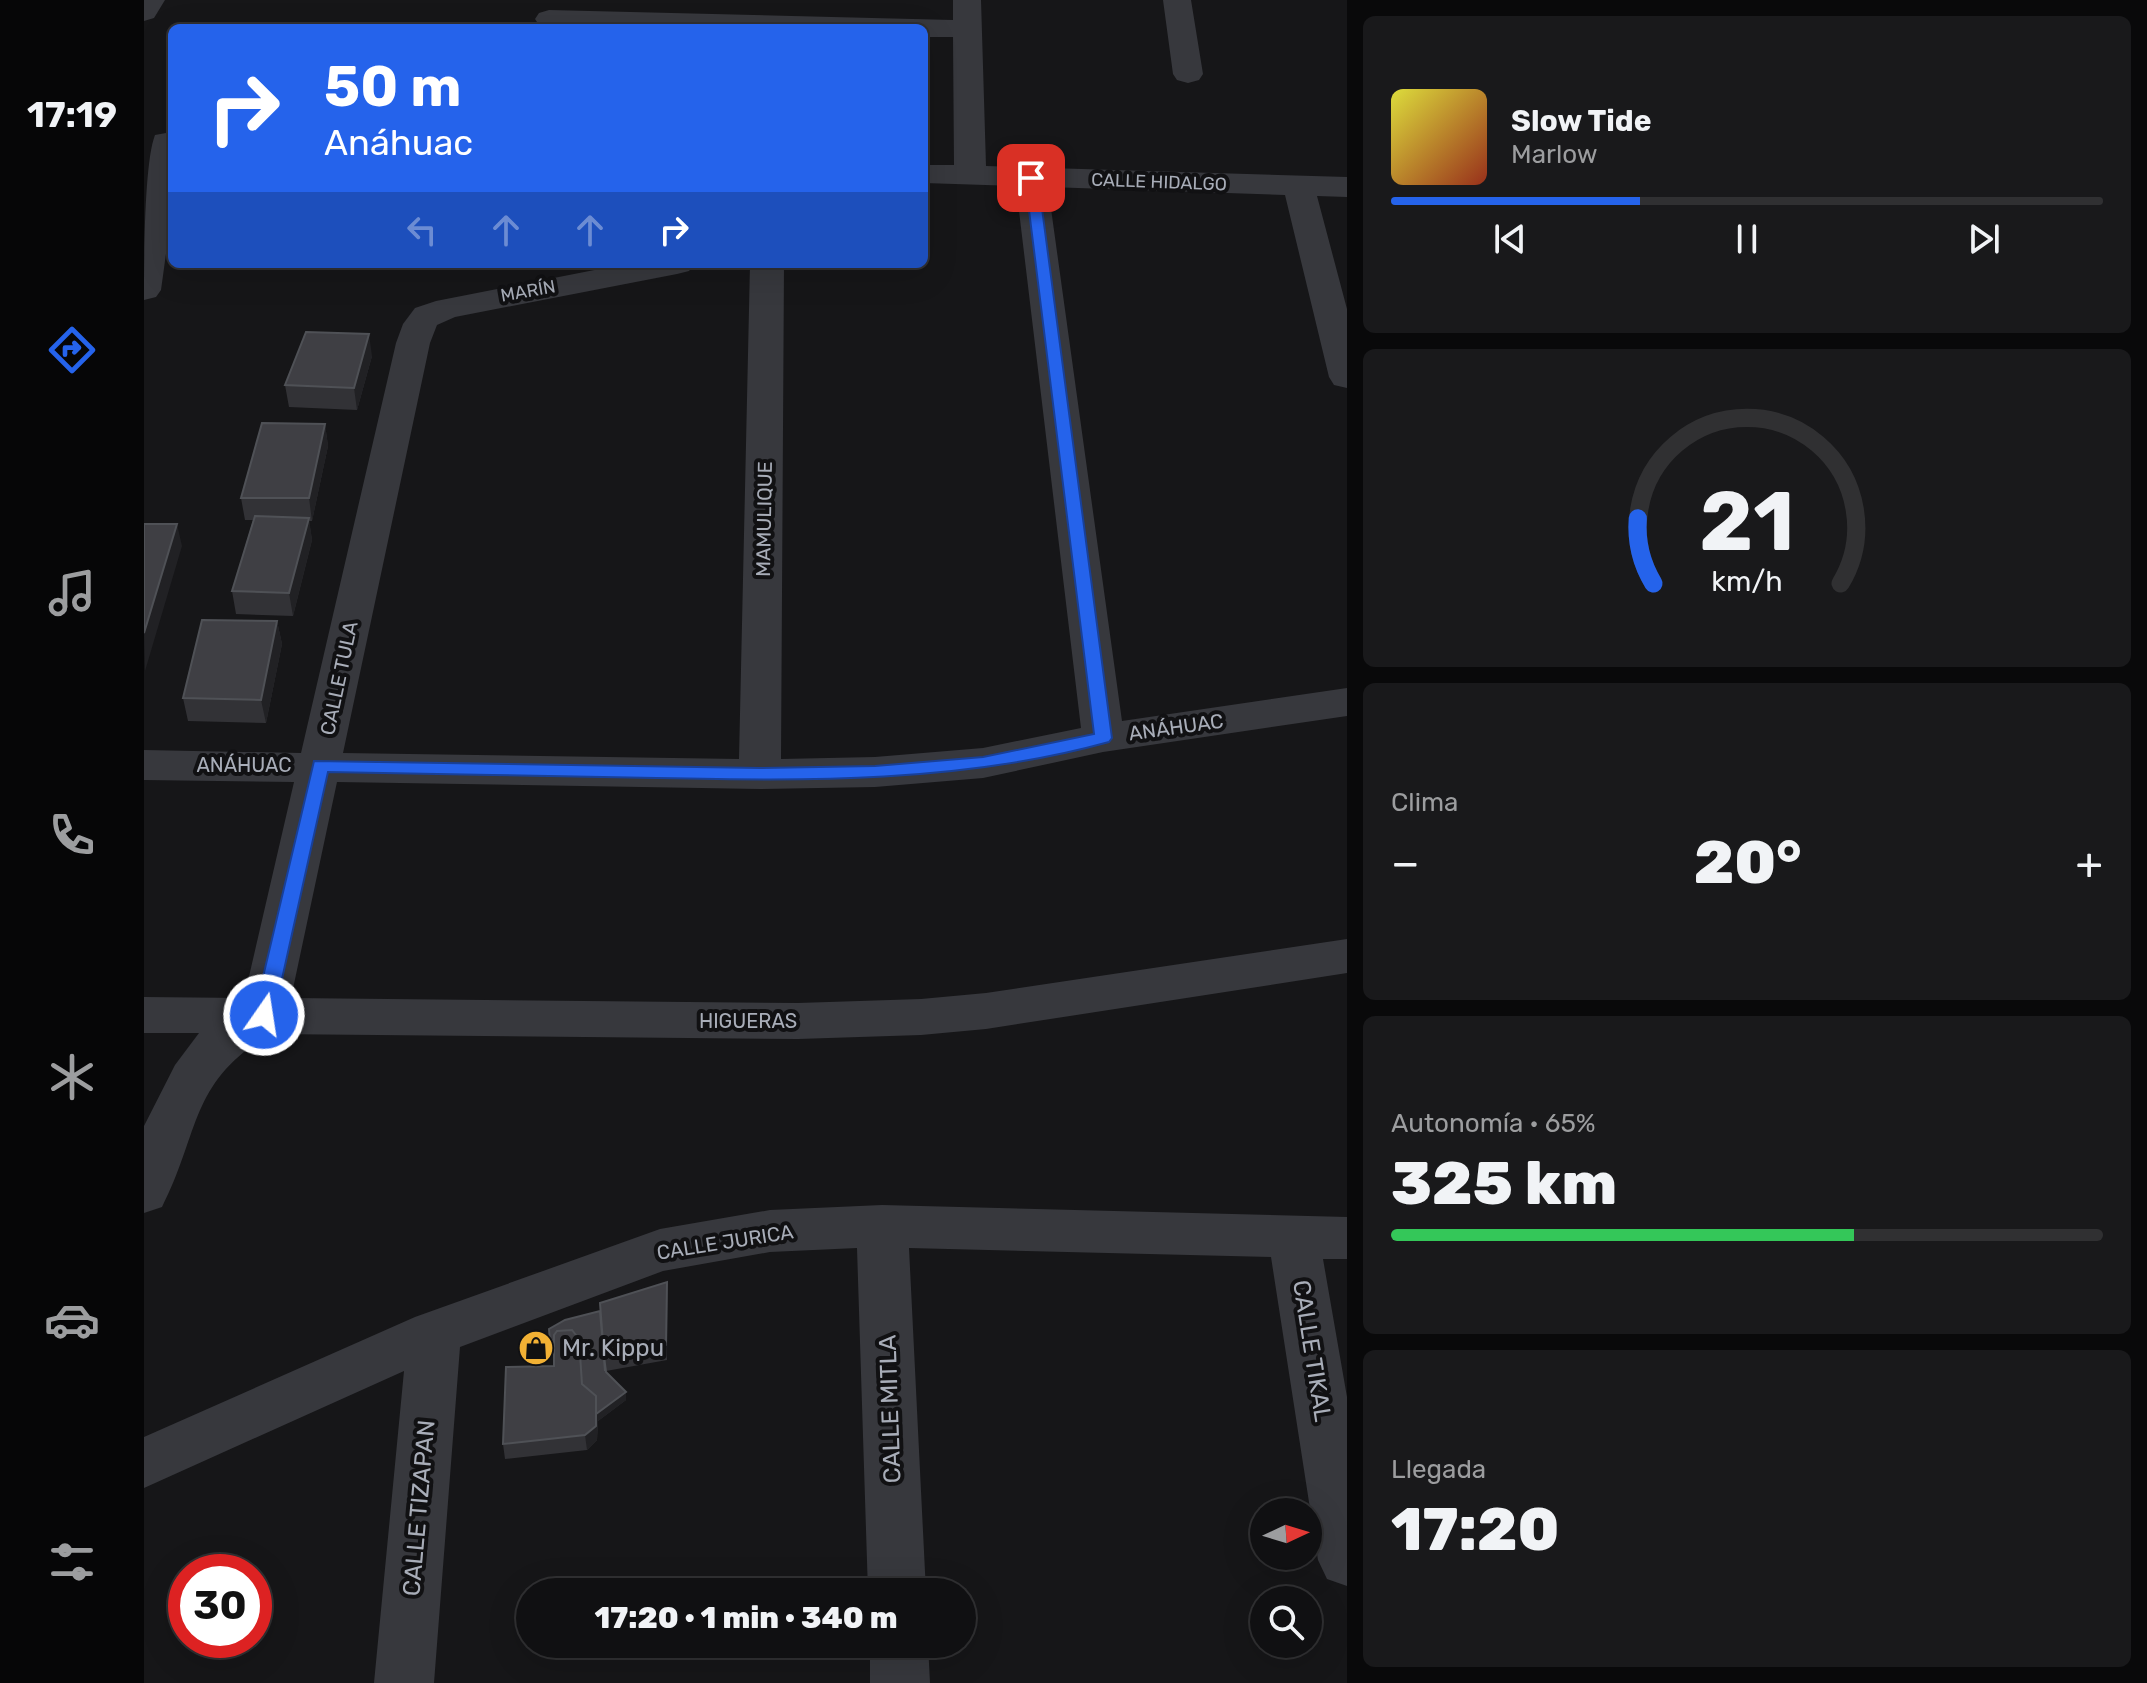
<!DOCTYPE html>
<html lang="es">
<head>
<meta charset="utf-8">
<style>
	:root { --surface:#101012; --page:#19191b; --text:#f1f3f6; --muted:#9c9d9f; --line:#303032; --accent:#2563eb }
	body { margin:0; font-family:Rubik,sans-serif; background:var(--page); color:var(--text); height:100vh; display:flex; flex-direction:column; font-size:30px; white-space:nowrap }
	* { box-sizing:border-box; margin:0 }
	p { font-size:26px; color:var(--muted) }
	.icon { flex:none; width:44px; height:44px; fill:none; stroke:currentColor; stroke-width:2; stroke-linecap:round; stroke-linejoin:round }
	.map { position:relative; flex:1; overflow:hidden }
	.side { display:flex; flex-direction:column; gap:16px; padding:16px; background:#09090a; width:800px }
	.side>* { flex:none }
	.guide { position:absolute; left:24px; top:24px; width:760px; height:244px; border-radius:12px; box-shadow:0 8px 32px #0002,0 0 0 2px var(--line); background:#2563eb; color:#fff; overflow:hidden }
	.needle { width:52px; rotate:86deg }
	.controls { position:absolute; left:1106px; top:1498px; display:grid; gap:16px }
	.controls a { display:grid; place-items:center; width:72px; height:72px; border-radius:50%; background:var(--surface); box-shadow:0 8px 32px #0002,0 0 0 2px var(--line); font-size:40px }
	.speed { position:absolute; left:24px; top:1554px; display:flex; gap:16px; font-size:40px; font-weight:700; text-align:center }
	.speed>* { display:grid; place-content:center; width:104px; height:104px; border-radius:50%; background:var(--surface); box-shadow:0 8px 32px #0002,0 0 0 2px var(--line); line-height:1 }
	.speed .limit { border:12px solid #d22; background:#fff; color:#111 }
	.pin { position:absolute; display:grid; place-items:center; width:68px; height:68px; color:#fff; margin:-34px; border-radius:16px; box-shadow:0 4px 12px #0006 }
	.me { position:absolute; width:88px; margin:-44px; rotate:13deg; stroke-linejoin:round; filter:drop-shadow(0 0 6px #0008) }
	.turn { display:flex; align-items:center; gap:28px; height:168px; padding:0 24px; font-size:36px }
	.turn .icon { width:104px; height:104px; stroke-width:2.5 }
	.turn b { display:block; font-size:56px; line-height:68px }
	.lanes { display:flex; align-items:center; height:76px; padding:0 24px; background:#0003; justify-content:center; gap:40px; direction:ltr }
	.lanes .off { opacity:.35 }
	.big { font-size:60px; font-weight:800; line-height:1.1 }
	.side .tile { flex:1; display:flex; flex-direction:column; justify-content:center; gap:12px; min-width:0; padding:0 28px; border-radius:12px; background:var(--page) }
	.side .dial { align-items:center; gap:0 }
	.dial svg { height:208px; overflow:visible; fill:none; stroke:var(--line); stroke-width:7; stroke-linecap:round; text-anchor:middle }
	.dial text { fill:var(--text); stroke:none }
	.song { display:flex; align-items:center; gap:24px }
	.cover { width:96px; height:96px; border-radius:12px; background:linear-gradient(135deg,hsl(60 70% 55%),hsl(10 70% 35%)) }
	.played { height:8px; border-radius:4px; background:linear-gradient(90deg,var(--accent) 35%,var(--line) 35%) }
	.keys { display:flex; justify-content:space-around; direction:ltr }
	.heat { display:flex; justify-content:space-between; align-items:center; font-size:44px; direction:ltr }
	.charge { height:12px; border-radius:6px; background:linear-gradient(90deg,#34c759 65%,var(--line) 0) }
	.trip { position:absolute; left:372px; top:1578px; width:460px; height:80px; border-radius:40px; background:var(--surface); box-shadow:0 8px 32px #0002,0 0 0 2px var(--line); font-weight:800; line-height:80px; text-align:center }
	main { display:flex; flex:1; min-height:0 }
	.tabs { display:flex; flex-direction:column; width:144px; justify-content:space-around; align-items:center; background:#060607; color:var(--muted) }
	.tabs .icon { width:56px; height:56px }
	.tabs .active { color:var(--accent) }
	.tabs b { font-size:36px; color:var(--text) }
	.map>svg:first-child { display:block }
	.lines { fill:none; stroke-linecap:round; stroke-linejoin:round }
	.minor { fill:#37383d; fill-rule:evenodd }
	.wall { fill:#323236 }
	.shaded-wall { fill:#212124 }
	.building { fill:#3f3f44; stroke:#4f5156; stroke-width:2 }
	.route { fill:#2563eb; stroke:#184099; stroke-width:2 }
	.labels { text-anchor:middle; stroke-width:8; stroke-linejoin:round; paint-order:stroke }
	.far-street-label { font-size:18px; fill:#a8adb8; stroke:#111113 }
	.street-label { font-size:20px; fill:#a8adb8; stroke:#111113 }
	.near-poi-label { font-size:24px; fill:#a8adb8; stroke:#111113; text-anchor:start }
	.near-street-label { font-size:24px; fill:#a8adb8; stroke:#111113 }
</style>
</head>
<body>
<main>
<nav class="tabs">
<b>17:19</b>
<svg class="icon active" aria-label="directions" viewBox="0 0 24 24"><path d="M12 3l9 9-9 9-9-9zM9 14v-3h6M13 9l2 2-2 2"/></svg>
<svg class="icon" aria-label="music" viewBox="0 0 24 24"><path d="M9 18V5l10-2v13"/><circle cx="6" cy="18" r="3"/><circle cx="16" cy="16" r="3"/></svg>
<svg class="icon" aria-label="phone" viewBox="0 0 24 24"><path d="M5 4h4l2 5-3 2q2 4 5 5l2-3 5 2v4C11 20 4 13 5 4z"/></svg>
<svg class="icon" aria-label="climate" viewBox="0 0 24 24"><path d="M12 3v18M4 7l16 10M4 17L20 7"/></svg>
<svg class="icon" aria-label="car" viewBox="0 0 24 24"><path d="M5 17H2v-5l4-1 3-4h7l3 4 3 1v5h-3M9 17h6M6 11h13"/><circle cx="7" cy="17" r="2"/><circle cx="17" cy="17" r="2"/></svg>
<svg class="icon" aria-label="filters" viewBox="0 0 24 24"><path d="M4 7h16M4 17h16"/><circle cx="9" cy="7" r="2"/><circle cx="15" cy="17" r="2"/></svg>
</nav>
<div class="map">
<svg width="1203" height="1683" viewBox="0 0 1203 1683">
	<rect width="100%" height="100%" fill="#161618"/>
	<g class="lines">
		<path class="minor" d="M0,0H21L10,18L0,21Z
			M809,0H837L842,166L1203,177V197L1173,196L1203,309V388L1190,385L1185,377L1141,195L904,187L978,721L1203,688V716L959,752L839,778L731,787L616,789L193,782L147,998L654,1003L777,999L842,993L1203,939V973L842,1029L777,1035L654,1039L126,1034C45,1082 56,1133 18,1207L0,1213V1126L31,1065L55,1033H0V997L100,998L150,782L0,780V750L157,753L252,343L259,324L271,308L292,301L481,264H550L545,271L533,274L311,317L293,325L286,343L199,753L595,759L606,264H640L637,759L731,757L839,748L937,728L872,186L780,183V165H810L809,37H780V28H420L395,25L391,19L395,13L405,10L809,20Z
			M1019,0H1047L1059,74L1055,80L1044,83L1033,80L1029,74Z
			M22,133L28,134V210L17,290L12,297L0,300C0,264 0,163 11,135Z
			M738,1205L1203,1217V1259H1179L1203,1397V1586L1183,1579L1174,1560L1127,1257L765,1248L782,1592H724L713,1248L626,1252L519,1271L316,1347L290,1683H230L260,1371L0,1488V1437L271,1317L516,1229L626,1210Z
			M726,1644H784L786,1683H726Z"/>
	</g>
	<path class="wall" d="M228,356L213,410L145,407L141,385Z
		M181,424L184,446L168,521H165L168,540L149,616L92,614L88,591L109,520H101L97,498Z
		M133,621L138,644L122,723L44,721L39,698Z
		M523,1282V1360L462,1371L482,1400L454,1421L453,1440L443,1450L361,1459L359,1444L410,1366V1349L407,1350L456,1311Z"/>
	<path class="shaded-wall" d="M225,334L228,356L213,410L210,388Z
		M181,424L184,446L168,521L165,498Z
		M165,518L168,540L149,616L145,593Z
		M33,524L38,546L1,671L0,633Z
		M133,621L138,644L122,723L117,700Z
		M523,1282L524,1298L523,1360L522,1345Z
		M413,1339L414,1346L407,1350L406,1342Z
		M482,1392V1400L454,1421L453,1440L443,1450L441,1435L452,1396Z"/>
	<path class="building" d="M162,332L225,334L210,388L141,385Z
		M118,423L181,424L165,498H97Z
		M111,516L165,518L145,593L88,591Z
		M0,524H33L0,633Z
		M58,620L133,621L117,700L39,698Z
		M523,1282L522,1345L460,1356L456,1303Z
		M456,1311L461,1371L460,1356L462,1372L482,1392L452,1414V1396L438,1384L435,1339L428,1330L413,1331L410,1335V1340L406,1342L405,1329L421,1320Z
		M428,1330L435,1339L438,1384L452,1396V1426L441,1435L359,1444L362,1367L410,1366V1335L413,1331Z"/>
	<path class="route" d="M887,174L894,178L968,738L965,742C817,783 664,781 512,778C403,776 293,774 184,772L130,1015L127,1020H113L110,1015L170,761L616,768L731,766L839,757L950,734L881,178Z"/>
	<defs>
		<symbol id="shop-disc" viewBox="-11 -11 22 22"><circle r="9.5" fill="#f2b134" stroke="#111113"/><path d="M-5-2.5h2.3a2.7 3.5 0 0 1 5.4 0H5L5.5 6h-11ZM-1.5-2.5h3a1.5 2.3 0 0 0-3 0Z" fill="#111"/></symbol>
	</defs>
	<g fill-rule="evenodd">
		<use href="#shop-disc" x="372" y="1328" width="40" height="40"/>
	</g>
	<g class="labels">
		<g class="far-street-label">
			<text transform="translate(1015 182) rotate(2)" y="6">CALLE HIDALGO</text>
			<text transform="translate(384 291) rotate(-10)" y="6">MARÍN</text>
		</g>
		<g class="street-label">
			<text transform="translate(620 519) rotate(-89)" y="7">MAMULIQUE</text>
			<text transform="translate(195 678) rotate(-78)" y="7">CALLE TULA</text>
			<text transform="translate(1032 727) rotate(-8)" y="7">ANÁHUAC</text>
			<text x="100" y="772">ANÁHUAC</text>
			<text x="604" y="1028">HIGUERAS</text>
			<text transform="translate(581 1242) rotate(-9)" y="7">CALLE JURICA</text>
		</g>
		<g class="near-poi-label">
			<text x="418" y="1356">Mr. Kippu</text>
		</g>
		<g class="near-street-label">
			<text transform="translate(1168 1351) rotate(81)" y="8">CALLE TIKAL</text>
			<text transform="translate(746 1409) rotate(-92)" y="8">CALLE MITLA</text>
			<text transform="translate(275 1508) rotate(-85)" y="8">CALLE TIZAPAN</text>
		</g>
	</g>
</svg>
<div class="controls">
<a><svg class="needle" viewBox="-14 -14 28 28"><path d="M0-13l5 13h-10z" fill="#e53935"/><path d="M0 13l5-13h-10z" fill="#9c9d9f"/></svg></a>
<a><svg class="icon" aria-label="search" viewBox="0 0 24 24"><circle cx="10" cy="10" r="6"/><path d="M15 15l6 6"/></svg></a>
</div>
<div class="speed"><div class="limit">30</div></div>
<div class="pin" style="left:887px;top:178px;background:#d93025"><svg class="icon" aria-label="arrive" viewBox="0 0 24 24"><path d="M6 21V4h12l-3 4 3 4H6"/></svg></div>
<svg class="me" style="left:120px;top:1015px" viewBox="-20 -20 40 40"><circle r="17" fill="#2563eb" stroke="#fff" stroke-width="3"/><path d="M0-11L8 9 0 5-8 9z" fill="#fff"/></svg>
<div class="trip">17:20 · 1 min · 340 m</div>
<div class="guide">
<div class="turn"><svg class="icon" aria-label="right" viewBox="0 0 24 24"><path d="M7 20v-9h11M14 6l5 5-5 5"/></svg><div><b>50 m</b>Anáhuac</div></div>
<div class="lanes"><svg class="icon off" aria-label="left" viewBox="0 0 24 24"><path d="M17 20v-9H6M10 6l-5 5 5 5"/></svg><svg class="icon off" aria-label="ahead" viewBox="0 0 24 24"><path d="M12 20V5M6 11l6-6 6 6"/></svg><svg class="icon off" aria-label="ahead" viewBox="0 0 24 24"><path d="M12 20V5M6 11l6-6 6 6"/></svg><svg class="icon" aria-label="right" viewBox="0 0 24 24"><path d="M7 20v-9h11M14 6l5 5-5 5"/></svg></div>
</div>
</div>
<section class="side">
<div class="tile">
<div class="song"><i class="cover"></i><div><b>Slow Tide</b><p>Marlow</p></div></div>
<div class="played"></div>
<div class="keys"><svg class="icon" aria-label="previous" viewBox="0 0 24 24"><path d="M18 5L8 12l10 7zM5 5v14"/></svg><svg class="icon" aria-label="pause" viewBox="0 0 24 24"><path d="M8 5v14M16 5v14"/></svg><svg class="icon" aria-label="next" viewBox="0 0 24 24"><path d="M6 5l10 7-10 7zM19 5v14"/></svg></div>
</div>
<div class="tile dial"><svg viewBox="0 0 100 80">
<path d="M14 69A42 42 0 1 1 86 69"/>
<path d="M14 69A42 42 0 0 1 8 44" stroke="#2563eb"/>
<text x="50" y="56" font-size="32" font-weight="700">21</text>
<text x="50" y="72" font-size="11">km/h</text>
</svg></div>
<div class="tile"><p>Clima</p>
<div class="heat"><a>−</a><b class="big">20°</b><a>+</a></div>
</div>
<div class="tile"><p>Autonomía · 65%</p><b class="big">325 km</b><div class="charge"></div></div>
<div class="tile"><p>Llegada</p><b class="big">17:20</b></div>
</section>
</main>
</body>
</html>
